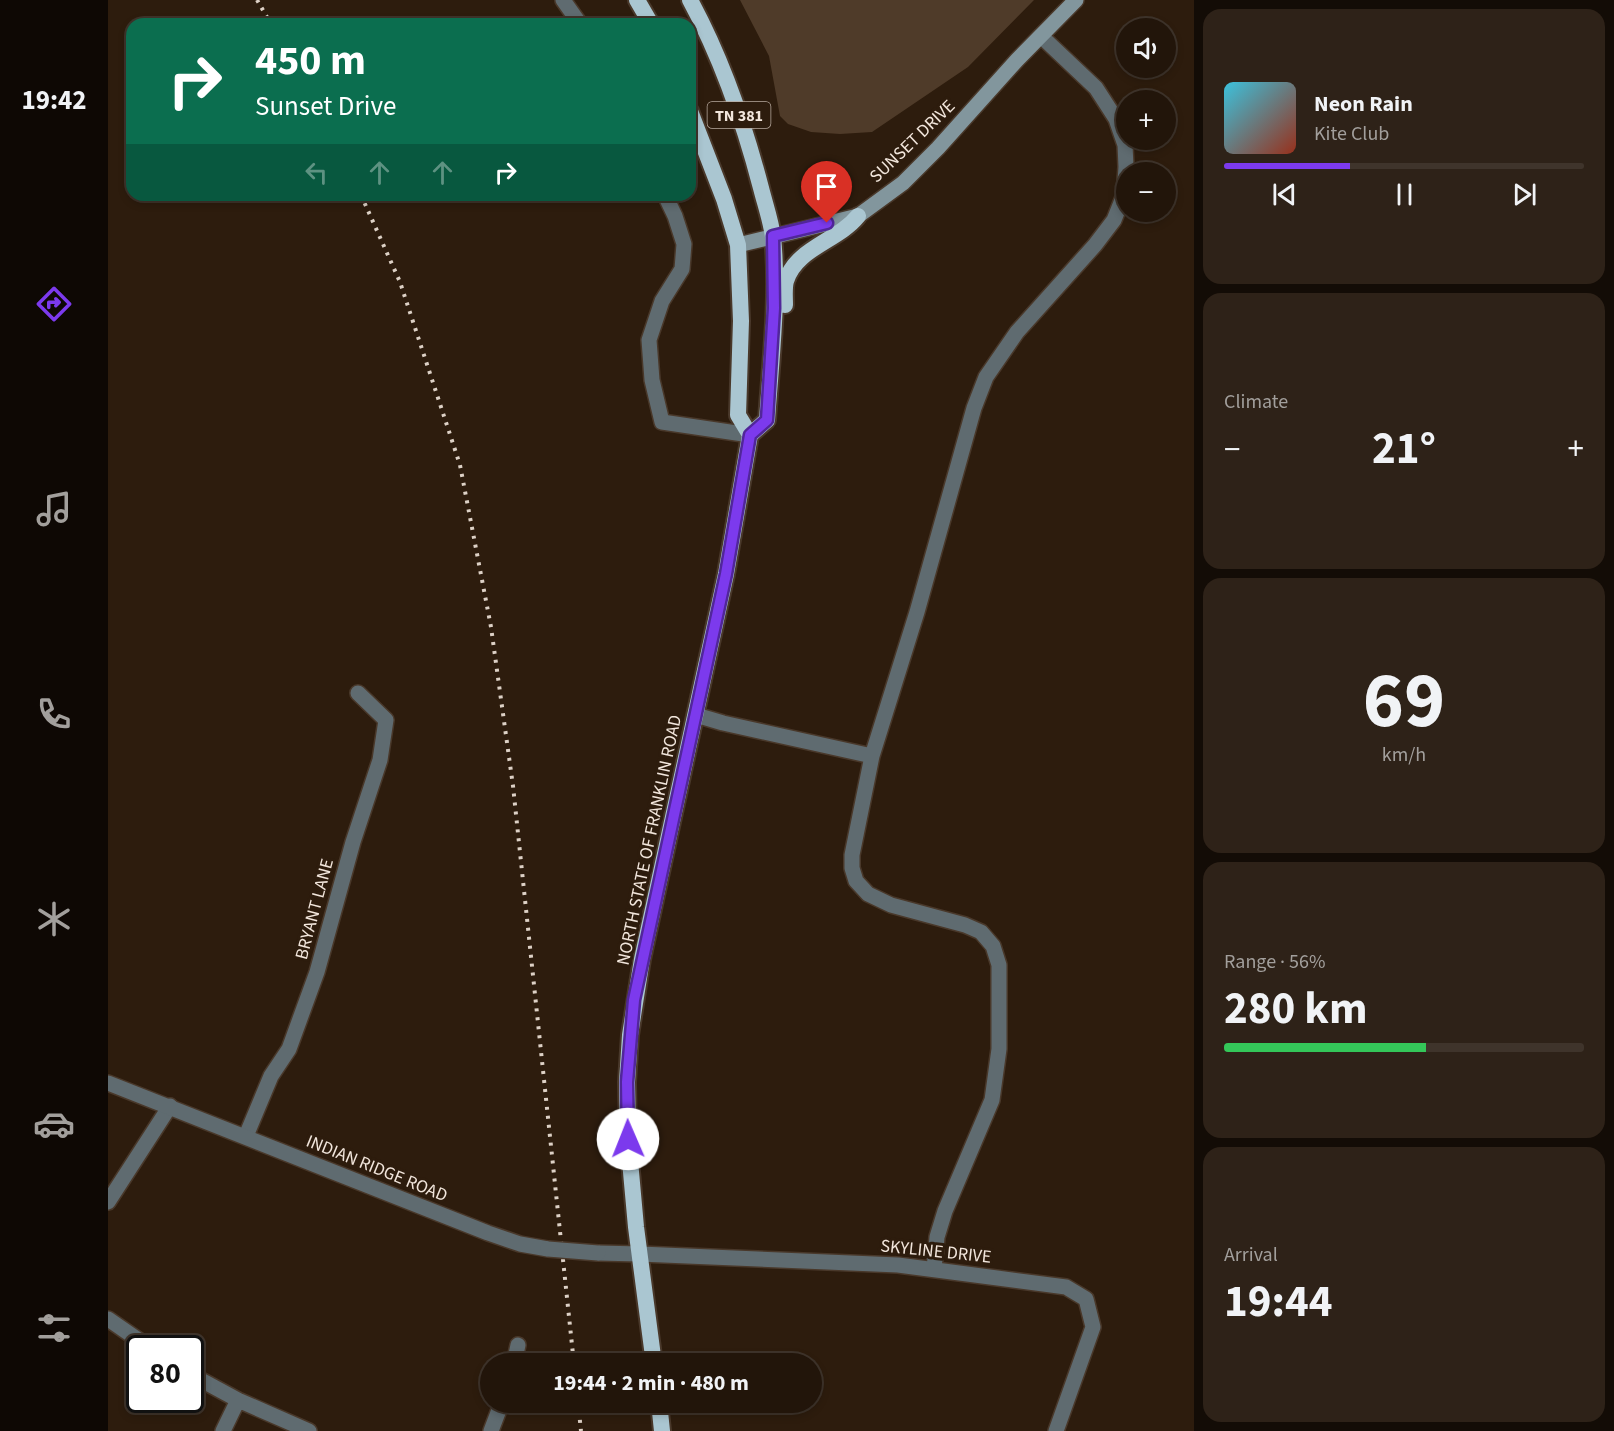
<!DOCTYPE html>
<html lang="en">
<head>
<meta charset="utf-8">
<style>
	:root { --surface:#22150a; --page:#2e2218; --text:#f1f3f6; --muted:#a29f9c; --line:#3f342b; --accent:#7c3aed }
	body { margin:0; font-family:"Source Sans 3",sans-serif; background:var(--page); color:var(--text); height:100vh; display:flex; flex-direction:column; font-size:22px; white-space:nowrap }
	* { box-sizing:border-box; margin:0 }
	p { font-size:20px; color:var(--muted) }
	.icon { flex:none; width:33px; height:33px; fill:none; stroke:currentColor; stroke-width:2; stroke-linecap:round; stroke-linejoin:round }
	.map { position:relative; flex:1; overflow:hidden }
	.side { display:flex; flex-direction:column; gap:9px; padding:9px; background:#130c06; width:420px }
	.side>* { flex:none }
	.guide { position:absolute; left:18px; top:18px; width:570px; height:183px; border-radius:18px; box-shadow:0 3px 9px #0003,0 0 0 2px var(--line); background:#0b6e4f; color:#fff; overflow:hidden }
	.controls { position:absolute; left:1008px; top:18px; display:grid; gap:12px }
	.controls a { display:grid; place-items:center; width:60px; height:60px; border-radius:50%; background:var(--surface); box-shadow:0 3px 9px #0003,0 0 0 2px var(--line); font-size:30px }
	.speed { position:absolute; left:18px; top:1335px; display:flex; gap:12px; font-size:30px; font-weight:700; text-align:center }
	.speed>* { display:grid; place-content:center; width:78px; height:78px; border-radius:50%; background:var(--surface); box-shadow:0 3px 9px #0003,0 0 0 2px var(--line); line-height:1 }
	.speed .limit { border:3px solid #111; border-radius:9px; background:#fff; color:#111 }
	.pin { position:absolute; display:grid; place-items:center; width:51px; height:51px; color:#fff; margin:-62px -26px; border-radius:50% 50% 50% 0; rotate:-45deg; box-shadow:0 0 6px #0007 }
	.pin .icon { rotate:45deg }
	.me { position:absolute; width:66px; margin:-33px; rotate:359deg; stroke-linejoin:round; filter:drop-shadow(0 0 4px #0008) }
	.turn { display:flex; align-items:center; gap:21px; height:126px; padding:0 30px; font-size:27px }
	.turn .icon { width:78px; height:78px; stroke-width:2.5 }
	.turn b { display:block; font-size:42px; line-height:51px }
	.lanes { display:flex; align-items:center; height:57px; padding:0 30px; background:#0003; justify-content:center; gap:30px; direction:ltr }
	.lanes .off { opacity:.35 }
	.big { font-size:45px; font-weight:700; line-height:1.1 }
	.side .tile { flex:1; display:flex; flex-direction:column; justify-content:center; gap:9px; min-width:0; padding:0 21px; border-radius:18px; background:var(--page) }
	.side .dial { align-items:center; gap:0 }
	.dial b { font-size:78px; line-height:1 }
	.song { display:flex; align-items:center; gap:18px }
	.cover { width:72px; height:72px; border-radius:9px; background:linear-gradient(135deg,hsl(190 70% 55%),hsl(10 70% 35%)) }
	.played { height:6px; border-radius:3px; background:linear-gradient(90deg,var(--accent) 35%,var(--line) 35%) }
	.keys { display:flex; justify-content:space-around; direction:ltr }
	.heat { display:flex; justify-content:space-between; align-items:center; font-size:33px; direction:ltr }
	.charge { height:9px; border-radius:4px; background:linear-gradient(90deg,#34c759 56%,var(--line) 0) }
	.trip { position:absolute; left:372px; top:1353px; width:342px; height:60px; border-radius:30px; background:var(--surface); box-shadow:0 3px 9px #0003,0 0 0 2px var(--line); font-weight:700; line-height:60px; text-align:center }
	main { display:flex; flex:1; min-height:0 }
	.menu { display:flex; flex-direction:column; width:108px; justify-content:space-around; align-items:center; background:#0e0804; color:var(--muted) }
	.menu .icon { width:42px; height:42px }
	.menu .current { color:var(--accent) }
	.menu b { font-size:27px; color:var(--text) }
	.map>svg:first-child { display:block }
	.green { fill:#4f3b29 }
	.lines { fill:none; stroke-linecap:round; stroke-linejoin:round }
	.minor-casing { stroke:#49382a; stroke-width:18 }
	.tertiary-casing { stroke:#49382a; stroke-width:18 }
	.secondary-casing { stroke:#49382a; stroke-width:18 }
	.trunk-casing { stroke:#49382a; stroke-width:20 }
	.minor { stroke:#5f6b70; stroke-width:15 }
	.tertiary { stroke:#5f6b70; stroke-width:15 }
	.secondary { stroke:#82969d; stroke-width:15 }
	.trunk { stroke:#aac6d1; stroke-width:16 }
	.rail { stroke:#ddd1c6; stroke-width:4; stroke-dasharray:3 6; stroke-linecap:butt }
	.tertiary-bridge-casing { stroke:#49382a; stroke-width:18; stroke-linecap:butt }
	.tertiary-bridge { stroke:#5f6b70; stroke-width:15 }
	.route-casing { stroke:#51269a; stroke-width:15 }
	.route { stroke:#7c3aed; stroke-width:10 }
	.labels { text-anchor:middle; stroke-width:6; stroke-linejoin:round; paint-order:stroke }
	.shield { fill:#2d1c0d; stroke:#b7a99e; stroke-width:1.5 }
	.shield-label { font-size:16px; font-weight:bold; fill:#f2e6dc }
	.street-label { font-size:18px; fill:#f2e6dc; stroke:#2d1c0d }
</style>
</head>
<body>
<main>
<nav class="menu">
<b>19:42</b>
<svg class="icon current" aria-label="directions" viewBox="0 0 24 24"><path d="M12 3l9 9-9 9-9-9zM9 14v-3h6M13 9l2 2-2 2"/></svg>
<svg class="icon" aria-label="music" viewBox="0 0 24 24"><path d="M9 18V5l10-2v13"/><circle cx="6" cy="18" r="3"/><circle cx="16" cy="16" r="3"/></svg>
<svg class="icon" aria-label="phone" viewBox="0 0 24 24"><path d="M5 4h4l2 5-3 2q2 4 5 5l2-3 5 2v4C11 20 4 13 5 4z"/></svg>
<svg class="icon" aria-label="climate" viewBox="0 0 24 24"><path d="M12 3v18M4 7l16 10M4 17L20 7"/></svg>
<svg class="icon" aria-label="car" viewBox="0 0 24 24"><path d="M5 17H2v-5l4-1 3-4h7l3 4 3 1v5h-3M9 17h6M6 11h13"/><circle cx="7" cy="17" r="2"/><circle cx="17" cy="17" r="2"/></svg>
<svg class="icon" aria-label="filters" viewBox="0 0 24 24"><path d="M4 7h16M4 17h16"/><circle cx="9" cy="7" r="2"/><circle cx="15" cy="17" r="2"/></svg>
</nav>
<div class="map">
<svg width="1086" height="1431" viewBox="0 0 1086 1431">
	<rect width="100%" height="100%" fill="#2d1c0d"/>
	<path class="green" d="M632,0H926L860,67L764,132L732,134L703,132L680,124L672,116L661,56Z"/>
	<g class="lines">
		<defs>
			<path id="minor" d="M455,0L472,24
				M557,195L567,216L576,244L574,269L554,301L541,340L544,380L554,422L642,435
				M588,715L615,723L764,756
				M138,1136L163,1076L181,1049L209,972L245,842L272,760L278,720L250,693
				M0,1202L62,1106
				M532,1254L790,1265L958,1287L978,1299L985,1327L948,1431
				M826,1269L829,1237L837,1211L884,1100L891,1049V965L885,946L873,932L857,925L783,905L760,894L748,881L744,868V855L764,756L809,612L866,408L878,377L909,332L987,245L1006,220L1016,195L1018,167L1017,145L1008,119L988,88L933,36
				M0,1319L42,1348
				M406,1364L410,1345
				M82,1374L130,1400L201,1431
				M115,1431L130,1400
				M383,1431L394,1402"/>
			<path id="tertiary" d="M0,1083L380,1233L412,1244L440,1249
				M490,1253L532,1254"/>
			<path id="secondary" d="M630,245L750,216L795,183L830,148L909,60L968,0"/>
			<path id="trunk" d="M529,0L543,24
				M582,111L616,199L630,245L633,321L630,415L642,435
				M677,305C677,297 676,288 678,281C688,248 730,241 750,216
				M546,1364L528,1227L520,1139L519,1082L522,1035L534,959L618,574L642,435L659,420C663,362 671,295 665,237C663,221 657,204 653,188C636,123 614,59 582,0
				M551,1402L554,1431"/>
		</defs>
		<use href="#minor" class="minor-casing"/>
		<use href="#tertiary" class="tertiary-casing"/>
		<use href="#secondary" class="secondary-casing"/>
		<use href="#trunk" class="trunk-casing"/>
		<use href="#minor" class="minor"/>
		<use href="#tertiary" class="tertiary"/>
		<use href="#secondary" class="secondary"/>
		<use href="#trunk" class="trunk"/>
		<path class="rail" d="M149,0L163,24
			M253,195L292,282L352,465L383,627L405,786L466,1364
			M470,1402L473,1431"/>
		<defs>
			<path id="tertiary-bridge" d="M440,1249L490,1253"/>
		</defs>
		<use href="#tertiary-bridge" class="tertiary-bridge-casing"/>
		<use href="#tertiary-bridge" class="tertiary-bridge"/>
	</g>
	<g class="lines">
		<defs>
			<path id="route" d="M520,1139L519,1082L526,1000L618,574L642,435L659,420L666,308L665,236L719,223"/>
		</defs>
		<use href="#route" class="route-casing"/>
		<use href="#route" class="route"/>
	</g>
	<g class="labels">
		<rect class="shield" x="599.5" y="102" width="63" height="26" rx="4.5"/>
		<g class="shield-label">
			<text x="631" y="121">TN 381</text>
		</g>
		<g class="street-label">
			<text transform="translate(804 141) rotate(-44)" y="6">SUNSET DRIVE</text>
			<text transform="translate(541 840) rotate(-78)" y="6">NORTH STATE OF FRANKLIN ROAD</text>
			<text transform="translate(206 909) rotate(-75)" y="6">BRYANT LANE</text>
			<text transform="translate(269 1168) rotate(22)" y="6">INDIAN RIDGE ROAD</text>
			<text transform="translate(828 1251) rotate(6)" y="6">SKYLINE DRIVE</text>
		</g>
	</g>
</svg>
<div class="controls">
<a><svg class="icon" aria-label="sound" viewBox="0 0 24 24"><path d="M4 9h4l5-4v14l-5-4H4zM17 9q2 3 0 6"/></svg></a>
<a>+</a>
<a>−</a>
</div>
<div class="speed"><div class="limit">80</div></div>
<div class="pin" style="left:719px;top:223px;background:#d93025"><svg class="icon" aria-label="arrive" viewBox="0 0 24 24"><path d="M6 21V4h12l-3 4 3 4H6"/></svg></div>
<svg class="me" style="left:520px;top:1139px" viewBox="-20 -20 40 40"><circle r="19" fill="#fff"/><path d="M0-13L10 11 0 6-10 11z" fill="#7c3aed"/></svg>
<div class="trip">19:44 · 2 min · 480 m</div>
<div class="guide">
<div class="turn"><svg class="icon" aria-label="right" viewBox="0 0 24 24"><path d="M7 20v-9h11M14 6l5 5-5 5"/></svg><div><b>450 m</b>Sunset Drive</div></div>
<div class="lanes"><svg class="icon off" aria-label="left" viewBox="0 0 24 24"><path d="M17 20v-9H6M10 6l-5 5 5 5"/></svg><svg class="icon off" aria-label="ahead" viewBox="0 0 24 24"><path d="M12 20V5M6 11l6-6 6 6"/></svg><svg class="icon off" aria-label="ahead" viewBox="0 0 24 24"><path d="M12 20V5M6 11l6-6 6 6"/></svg><svg class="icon" aria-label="right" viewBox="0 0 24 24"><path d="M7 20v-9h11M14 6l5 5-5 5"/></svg></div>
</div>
</div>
<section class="side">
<div class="tile">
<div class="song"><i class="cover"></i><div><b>Neon Rain</b><p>Kite Club</p></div></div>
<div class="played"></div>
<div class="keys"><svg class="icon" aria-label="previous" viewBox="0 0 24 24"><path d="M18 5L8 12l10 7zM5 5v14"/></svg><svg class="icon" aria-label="pause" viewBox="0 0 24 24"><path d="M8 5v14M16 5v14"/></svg><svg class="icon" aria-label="next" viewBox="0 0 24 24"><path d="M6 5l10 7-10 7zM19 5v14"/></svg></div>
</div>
<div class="tile"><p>Climate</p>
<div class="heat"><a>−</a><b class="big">21°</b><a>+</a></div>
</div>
<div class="tile dial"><b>69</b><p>km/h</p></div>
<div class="tile"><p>Range · 56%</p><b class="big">280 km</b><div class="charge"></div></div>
<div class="tile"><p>Arrival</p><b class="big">19:44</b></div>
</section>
</main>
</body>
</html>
